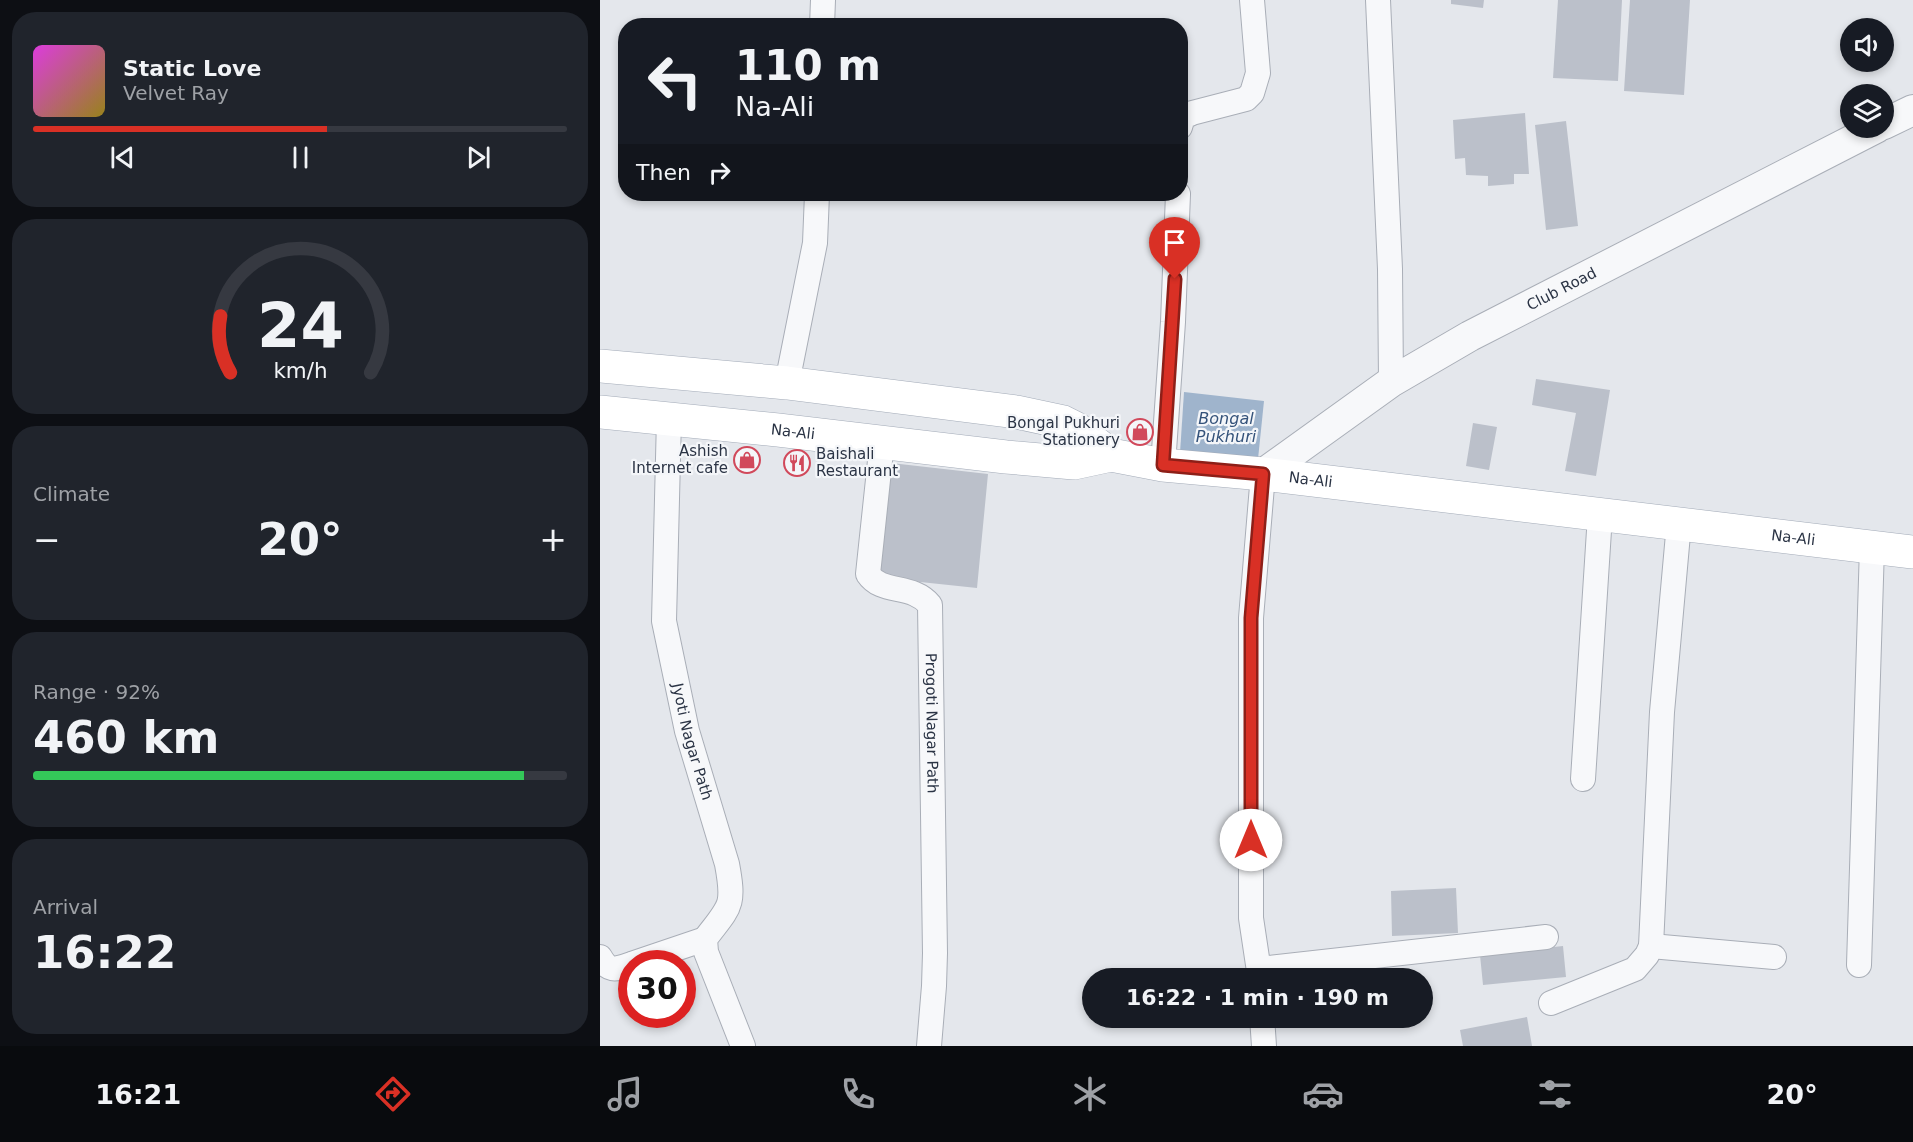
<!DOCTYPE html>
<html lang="en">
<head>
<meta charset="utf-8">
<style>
	:root { --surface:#171b24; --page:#20242c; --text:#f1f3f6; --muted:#9ea1a6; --line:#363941; --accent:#d93025 }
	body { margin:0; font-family:"DejaVu Sans",sans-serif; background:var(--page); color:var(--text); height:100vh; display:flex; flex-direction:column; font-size:22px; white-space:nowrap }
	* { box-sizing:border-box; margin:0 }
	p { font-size:20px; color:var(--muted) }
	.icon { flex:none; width:33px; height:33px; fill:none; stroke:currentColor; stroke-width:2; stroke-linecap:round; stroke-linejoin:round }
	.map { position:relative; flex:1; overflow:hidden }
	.drawer { display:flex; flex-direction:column; gap:12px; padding:12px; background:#0d0f14; width:600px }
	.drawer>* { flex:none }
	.banner { position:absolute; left:18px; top:18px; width:570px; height:183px; border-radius:24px; box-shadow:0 3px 9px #0003; background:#171b24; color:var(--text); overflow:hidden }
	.fabs { position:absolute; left:1240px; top:18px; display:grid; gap:12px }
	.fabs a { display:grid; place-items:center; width:54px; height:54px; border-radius:50%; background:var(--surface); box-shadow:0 3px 9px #0003; font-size:30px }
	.speed { position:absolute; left:18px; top:950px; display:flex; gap:12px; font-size:30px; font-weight:700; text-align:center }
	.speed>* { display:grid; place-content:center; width:78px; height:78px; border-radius:50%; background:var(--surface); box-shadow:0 3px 9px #0003; line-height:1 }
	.speed .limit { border:9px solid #d22; background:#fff; color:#111 }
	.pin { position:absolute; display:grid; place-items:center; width:51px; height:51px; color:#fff; margin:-62px -26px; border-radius:50% 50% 50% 0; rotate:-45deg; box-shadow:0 0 6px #0007 }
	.pin .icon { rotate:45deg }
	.me { position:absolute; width:66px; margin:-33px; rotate:0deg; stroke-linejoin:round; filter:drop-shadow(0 0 4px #0008) }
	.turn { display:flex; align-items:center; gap:21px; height:126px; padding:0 18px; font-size:27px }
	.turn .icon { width:78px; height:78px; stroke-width:2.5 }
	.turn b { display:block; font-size:42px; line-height:51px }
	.then { display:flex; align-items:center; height:57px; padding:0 18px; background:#0003; gap:12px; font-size:22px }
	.big { font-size:45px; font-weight:600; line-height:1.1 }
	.drawer .card { flex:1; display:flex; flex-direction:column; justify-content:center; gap:9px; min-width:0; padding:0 21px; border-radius:24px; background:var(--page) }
	.drawer .dial { align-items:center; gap:0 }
	.dial svg { height:156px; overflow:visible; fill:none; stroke:var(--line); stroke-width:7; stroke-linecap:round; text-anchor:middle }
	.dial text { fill:var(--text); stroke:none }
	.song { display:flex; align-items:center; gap:18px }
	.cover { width:72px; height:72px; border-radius:9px; background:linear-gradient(135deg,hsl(300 70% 55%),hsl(50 70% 35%)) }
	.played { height:6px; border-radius:3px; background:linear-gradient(90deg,var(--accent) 55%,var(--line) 55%) }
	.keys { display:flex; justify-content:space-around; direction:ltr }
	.heat { display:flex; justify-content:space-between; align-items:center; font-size:33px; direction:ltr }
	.charge { height:9px; border-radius:4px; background:linear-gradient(90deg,#34c759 92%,var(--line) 0) }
	.trip { position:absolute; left:482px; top:968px; width:351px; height:60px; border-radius:30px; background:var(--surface); box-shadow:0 3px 9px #0003; font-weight:600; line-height:60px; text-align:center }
	.tab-bar { display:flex; height:96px; justify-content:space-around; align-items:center; background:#090b0e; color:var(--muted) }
	.tab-bar .icon { width:42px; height:42px }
	.tab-bar .on { color:var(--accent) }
	.tab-bar b { font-size:27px; color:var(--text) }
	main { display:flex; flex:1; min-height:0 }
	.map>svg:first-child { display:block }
	.water { fill:#9fb4cc }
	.building { fill:#bbc0ca }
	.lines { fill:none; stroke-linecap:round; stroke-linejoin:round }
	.minor-casing { stroke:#a9aeb7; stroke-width:26 }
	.tertiary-casing { stroke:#a9aeb7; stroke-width:32 }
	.primary-casing { stroke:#a3abb8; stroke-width:34 }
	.minor { stroke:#f7f8fa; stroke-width:24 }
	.tertiary { stroke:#f7f8fa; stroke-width:30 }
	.primary { stroke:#fff; stroke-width:33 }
	.route-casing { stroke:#8d1f18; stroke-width:15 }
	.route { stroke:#d93025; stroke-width:10 }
	.labels { text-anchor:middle; stroke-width:4.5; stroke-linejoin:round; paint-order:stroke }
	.street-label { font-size:15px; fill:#2b3445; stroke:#f4f6f9 }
	.poi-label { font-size:15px; fill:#2b3445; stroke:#f4f6f9; text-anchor:end }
	.water-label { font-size:16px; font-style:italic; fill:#34527a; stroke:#f4f6f9 }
</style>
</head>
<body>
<main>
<section class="drawer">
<div class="card">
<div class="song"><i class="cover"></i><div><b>Static Love</b><p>Velvet Ray</p></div></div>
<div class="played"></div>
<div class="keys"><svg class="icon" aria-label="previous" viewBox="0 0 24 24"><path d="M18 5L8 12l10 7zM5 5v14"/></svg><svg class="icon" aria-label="pause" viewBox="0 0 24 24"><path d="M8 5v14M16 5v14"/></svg><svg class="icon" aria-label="next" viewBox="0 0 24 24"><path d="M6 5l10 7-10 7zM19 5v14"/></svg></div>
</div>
<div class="card dial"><svg viewBox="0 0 100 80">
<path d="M14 69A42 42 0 1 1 86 69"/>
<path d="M14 69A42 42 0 0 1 9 40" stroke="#d93025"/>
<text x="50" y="56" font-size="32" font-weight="700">24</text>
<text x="50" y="72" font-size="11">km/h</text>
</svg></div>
<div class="card"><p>Climate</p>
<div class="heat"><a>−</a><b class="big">20°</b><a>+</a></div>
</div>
<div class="card"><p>Range · 92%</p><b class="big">460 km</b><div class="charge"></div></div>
<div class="card"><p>Arrival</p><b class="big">16:22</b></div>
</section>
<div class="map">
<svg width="1313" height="1046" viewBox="0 0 1313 1046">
	<rect width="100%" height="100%" fill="#e4e7ec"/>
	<path class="water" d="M584,392L664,401L658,459L580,453Z"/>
	<path class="building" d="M851,0H884L883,8L851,4Z
		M958,0H1022L1018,81L953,78Z
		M1030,0H1090L1084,95L1024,91Z
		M925,113L929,174H914V184L888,186V176L866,175L865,158L855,159L853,120Z
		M966,121L978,226L946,230L935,125Z
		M936,379L1010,390L996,476L965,471L976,413L932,405Z
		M873,423L897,427L889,470L866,466Z
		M291,463L388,474L377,588L273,577Z
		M856,888L858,933L792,936L791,891Z
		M963,946L966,977L883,985L880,955Z
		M927,1017L932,1046H863L860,1030Z"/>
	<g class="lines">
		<defs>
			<g id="minor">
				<path d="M778,0L790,269L791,382"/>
				<path d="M222,26L223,0"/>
				<path d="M580,127L583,117L592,113L646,99L652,93L658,73L652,0"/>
				<path d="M187,383L215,243L217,194"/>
				<path id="s1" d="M69,418L64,621L87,731L127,864C135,907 130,906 105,939L106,952L143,1046"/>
				<path id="s2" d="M282,442L268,574C282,595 312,583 330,605L335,953L334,986L329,1046"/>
				<path d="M563,465L573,322L578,194"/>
				<path d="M983,779L1000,515"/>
				<path d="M1051,946L1174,957"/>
				<path d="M0,957C9,973 16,969 32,964"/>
				<path d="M34,963L105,939"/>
				<path d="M1259,965L1272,547"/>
				<path d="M659,969L946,937"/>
				<path d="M660,978L651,918V618L663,474"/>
				<path d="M951,1003L1035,969L1047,955L1051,946L1062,712L1079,523"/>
				<path d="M662,1017L664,1046"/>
			</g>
			<g id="tertiary">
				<path d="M1284,124L1313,110"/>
				<path id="s3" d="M663,474L791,382L870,336L1276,128"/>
			</g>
			<g id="primary">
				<path d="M0,366L187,383L416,412L463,422L477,429L511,455"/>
				<path id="s4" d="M0,412L178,430L406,457L474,463L511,455L563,465L663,474L1313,552"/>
			</g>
		</defs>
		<use href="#minor" class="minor-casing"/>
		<use href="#tertiary" class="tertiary-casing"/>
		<use href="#primary" class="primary-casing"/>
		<use href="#minor" class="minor"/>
		<use href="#tertiary" class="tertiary"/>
		<use href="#primary" class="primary"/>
	</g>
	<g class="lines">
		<defs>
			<path id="route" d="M575,279L563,465L663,474L651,618V840"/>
		</defs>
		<use href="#route" class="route-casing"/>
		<use href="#route" class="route"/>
	</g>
	<defs>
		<symbol id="shop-ring" viewBox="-11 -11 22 22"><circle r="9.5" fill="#f4f6f9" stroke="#d1495b" stroke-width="1.5"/><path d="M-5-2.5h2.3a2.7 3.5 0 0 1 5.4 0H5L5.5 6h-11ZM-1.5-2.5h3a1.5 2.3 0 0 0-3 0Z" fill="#d1495b"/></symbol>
		<symbol id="restaurant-ring" viewBox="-11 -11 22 22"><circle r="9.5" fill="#f4f6f9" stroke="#d1495b" stroke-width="1.5"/><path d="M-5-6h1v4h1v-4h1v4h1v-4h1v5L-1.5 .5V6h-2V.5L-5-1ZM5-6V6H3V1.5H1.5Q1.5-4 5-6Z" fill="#d1495b"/></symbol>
	</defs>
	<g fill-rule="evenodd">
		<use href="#shop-ring" x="525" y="417" width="30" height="30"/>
		<use href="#shop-ring" x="132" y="445" width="30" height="30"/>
		<use href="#restaurant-ring" x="182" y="448" width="30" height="30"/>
	</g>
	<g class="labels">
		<g class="street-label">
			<text dy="5" stroke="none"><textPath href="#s3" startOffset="352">Club Road</textPath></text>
			<text dy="5" stroke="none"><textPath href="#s4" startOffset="194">Na-Ali</textPath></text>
			<text dy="5" stroke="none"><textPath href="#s4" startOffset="716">Na-Ali</textPath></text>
			<text dy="5" stroke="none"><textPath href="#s4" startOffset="1202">Na-Ali</textPath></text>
			<text dy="5" stroke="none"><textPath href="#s2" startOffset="322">Progoti Nagar Path</textPath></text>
			<text dy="5" stroke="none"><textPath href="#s1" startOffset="327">Jyoti Nagar Path</textPath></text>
		</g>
		<g class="poi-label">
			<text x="520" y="428">Bongal Pukhuri<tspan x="520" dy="17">Stationery</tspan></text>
			<text x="128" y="456">Ashish<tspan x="128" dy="17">Internet cafe</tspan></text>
			<text x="216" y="459" text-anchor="start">Baishali<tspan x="216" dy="17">Restaurant</tspan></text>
		</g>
		<g class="water-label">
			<text x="626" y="424">Bongal<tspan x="626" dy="18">Pukhuri</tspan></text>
		</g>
	</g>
</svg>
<div class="fabs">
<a><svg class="icon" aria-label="sound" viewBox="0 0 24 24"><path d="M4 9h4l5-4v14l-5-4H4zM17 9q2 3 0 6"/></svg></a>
<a><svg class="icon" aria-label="layers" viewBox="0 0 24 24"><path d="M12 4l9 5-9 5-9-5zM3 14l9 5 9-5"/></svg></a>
</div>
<div class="speed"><div class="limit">30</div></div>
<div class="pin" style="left:575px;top:279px;background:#d93025"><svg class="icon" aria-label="arrive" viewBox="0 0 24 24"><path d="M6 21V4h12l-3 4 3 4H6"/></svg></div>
<svg class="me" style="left:651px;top:840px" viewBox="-20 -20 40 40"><circle r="19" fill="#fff"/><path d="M0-13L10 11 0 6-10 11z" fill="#d93025"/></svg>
<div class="trip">16:22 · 1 min · 190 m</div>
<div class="banner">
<div class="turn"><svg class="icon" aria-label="left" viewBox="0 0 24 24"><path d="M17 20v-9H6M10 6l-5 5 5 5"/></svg><div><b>110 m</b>Na-Ali</div></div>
<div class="then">Then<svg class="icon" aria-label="right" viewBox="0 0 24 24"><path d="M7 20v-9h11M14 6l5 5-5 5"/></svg></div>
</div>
</div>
</main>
<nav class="tab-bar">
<b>16:21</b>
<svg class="icon on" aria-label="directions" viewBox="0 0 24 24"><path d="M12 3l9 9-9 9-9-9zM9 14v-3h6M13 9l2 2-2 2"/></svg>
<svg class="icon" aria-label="music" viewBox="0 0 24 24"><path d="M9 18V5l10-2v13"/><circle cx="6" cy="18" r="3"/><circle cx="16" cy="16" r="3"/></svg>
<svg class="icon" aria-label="phone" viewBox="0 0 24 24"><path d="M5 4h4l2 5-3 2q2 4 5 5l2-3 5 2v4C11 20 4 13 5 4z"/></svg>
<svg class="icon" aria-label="climate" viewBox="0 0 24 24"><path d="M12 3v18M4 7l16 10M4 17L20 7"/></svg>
<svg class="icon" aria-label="car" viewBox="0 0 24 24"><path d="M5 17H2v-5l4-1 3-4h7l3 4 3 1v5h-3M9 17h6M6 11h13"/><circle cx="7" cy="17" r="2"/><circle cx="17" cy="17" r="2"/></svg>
<svg class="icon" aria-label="filters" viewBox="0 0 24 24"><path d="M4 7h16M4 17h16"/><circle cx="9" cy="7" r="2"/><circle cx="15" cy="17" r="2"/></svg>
<b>20°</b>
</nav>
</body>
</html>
